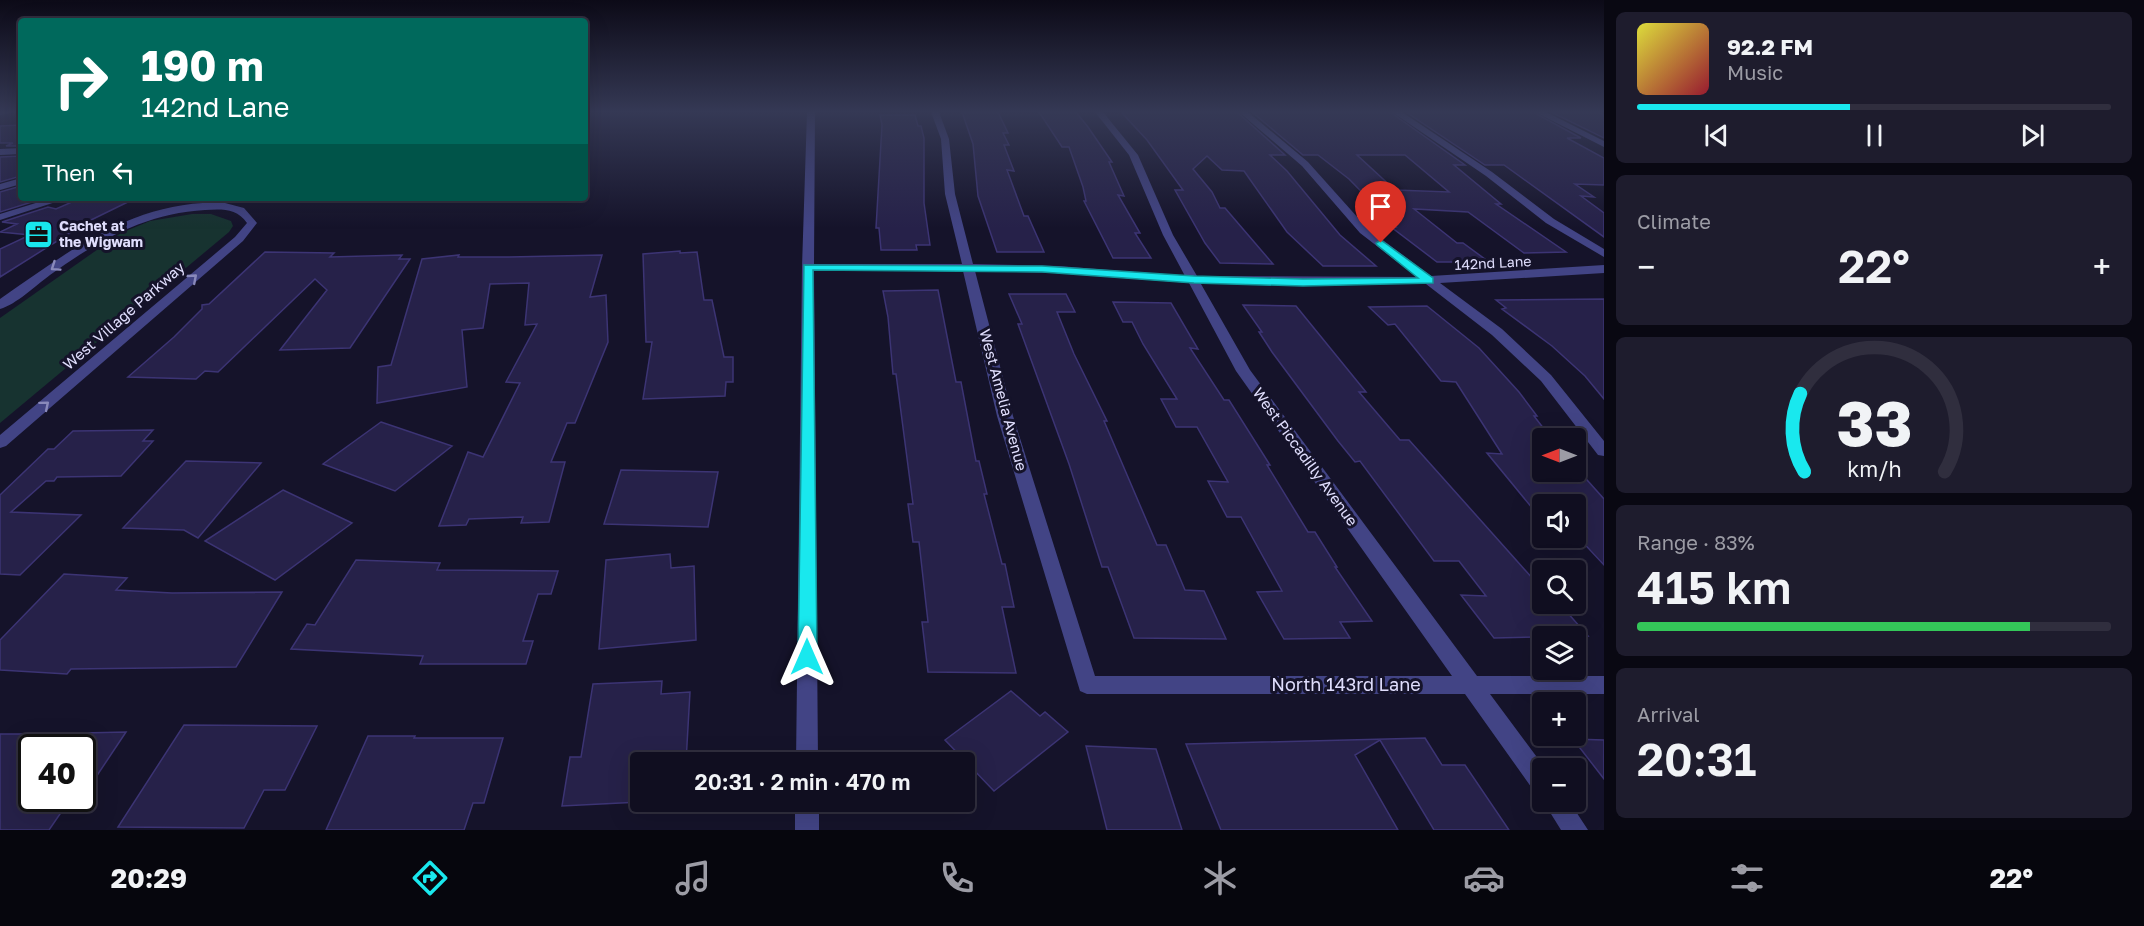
<!DOCTYPE html>
<html lang="en">
<head>
<meta charset="utf-8">
<style>
	:root { --surface:#100e20; --page:#1e1c2d; --text:#f1f3f6; --muted:#9c9ca5; --line:#302e3e; --accent:#19e8ee }
	body { margin:0; font-family:"Golos Text",sans-serif; background:var(--page); color:var(--text); height:100vh; display:flex; flex-direction:column; font-size:22px; white-space:nowrap }
	* { box-sizing:border-box; margin:0 }
	p { font-size:20px; color:var(--muted) }
	.icon { flex:none; width:33px; height:33px; fill:none; stroke:currentColor; stroke-width:2; stroke-linecap:round; stroke-linejoin:round }
	.map { position:relative; flex:1; overflow:hidden }
	.sheet { display:flex; flex-direction:column; gap:12px; padding:12px; background:#090812; width:540px }
	.sheet>* { flex:none }
	.banner { position:absolute; left:18px; top:18px; width:570px; height:183px; border-radius:6px; box-shadow:0 6px 24px #0002,0 0 0 2px var(--line); background:#00695c; color:#fff; overflow:hidden }
	.needle { width:39px; rotate:270deg }
	.fabs { position:absolute; left:1532px; top:428px; display:grid; gap:12px }
	.fabs a { display:grid; place-items:center; width:54px; height:54px; border-radius:6px; background:var(--surface); box-shadow:0 6px 24px #0002,0 0 0 2px var(--line); font-size:30px }
	.speed { position:absolute; left:18px; top:734px; display:flex; gap:12px; font-size:30px; font-weight:700; text-align:center }
	.speed>* { display:grid; place-content:center; width:78px; height:78px; border-radius:50%; background:var(--surface); box-shadow:0 6px 24px #0002,0 0 0 2px var(--line); line-height:1 }
	.speed .limit { border:3px solid #111; border-radius:9px; background:#fff; color:#111 }
	.pin { position:absolute; display:grid; place-items:center; width:51px; height:51px; color:#fff; margin:-62px -26px; border-radius:50% 50% 50% 0; rotate:-45deg; box-shadow:0 0 6px #0007 }
	.pin .icon { rotate:45deg }
	.me { position:absolute; width:66px; margin:-33px; rotate:0deg; stroke-linejoin:round; filter:drop-shadow(0 0 4px #0008) }
	.turn { display:flex; align-items:center; gap:21px; height:126px; padding:0 24px; font-size:27px }
	.turn .icon { width:78px; height:78px; stroke-width:2.5 }
	.turn b { display:block; font-size:42px; line-height:51px }
	.then { display:flex; align-items:center; height:57px; padding:0 24px; background:#0003; gap:12px; font-size:22px }
	.big { font-size:45px; font-weight:600; line-height:1.1 }
	.sheet .tile { flex:1; display:flex; flex-direction:column; justify-content:center; gap:9px; min-width:0; padding:0 21px; border-radius:9px; background:var(--page) }
	.sheet .dial { align-items:center; gap:0 }
	.dial svg { height:156px; overflow:visible; fill:none; stroke:var(--line); stroke-width:7; stroke-linecap:round; text-anchor:middle }
	.dial text { fill:var(--text); stroke:none }
	.song { display:flex; align-items:center; gap:18px }
	.cover { width:72px; height:72px; border-radius:9px; background:linear-gradient(135deg,hsl(60 70% 55%),hsl(350 70% 35%)) }
	.played { height:6px; border-radius:3px; background:linear-gradient(90deg,var(--accent) 45%,var(--line) 45%) }
	.keys { display:flex; justify-content:space-around; direction:ltr }
	.heat { display:flex; justify-content:space-between; align-items:center; font-size:33px; direction:ltr }
	.charge { height:9px; border-radius:4px; background:linear-gradient(90deg,#34c759 83%,var(--line) 0) }
	.trip { position:absolute; left:630px; top:752px; width:345px; height:60px; border-radius:6px; background:var(--surface); box-shadow:0 6px 24px #0002,0 0 0 2px var(--line); font-weight:600; line-height:60px; text-align:center }
	.menu { display:flex; height:96px; justify-content:space-around; align-items:center; background:#06060d; color:var(--muted) }
	.menu .icon { width:42px; height:42px }
	.menu .on { color:var(--accent) }
	.menu b { font-size:27px; color:var(--text) }
	main { display:flex; flex:1; min-height:0 }
	.map>svg:first-child { display:block }
	.green { fill:#173330 }
	.building { fill:#262149; stroke:#3c3474; stroke-width:1.5; fill-rule:evenodd }
	.lines { fill:none; stroke-linecap:round; stroke-linejoin:round }
	.minor { fill:#424485; fill-rule:evenodd }
	.oneway { stroke:#8989bb }
	.route { fill:#19e8ee; stroke:#10979b; stroke-width:1.5 }
	.labels { text-anchor:middle; stroke-width:6; stroke-linejoin:round; paint-order:stroke }
	.far-poi-label { font-size:14px; font-weight:bold; fill:#e0defd; stroke:#15132a; text-anchor:start }
	.far-street-label { font-size:14px; fill:#e0defd; stroke:#15132a }
	.street-label { font-size:15px; fill:#e0defd; stroke:#15132a }
	.near-street-label { font-size:18px; fill:#e0defd; stroke:#15132a }
</style>
</head>
<body>
<main>
<div class="map">
<svg width="1604" height="830" viewBox="0 0 1604 830">
	<rect width="100%" height="100%" fill="#15132a"/>
	<path class="green" d="M192,214H211L231,221L233,226L229,232L0,423V318L121,233L150,221Z"/>
	<path class="building" d="M962,112H998L1008,133H1003L1009,145H1004L1014,171L1007,170L1024,216H1028L1044,252H997L978,196L973,144Z
		M1039,112H1076L1088,127L1112,162H1109L1124,196L1118,195L1140,233H1135L1151,258H1113L1084,201H1086L1083,187L1069,147H1062Z
		M1121,112H1237L1285,155H1270L1287,171L1340,235L1376,266H1323L1287,232L1244,171L1222,170L1207,156L1193,169L1212,192L1220,208H1225L1273,264L1220,263L1205,243L1175,190H1183L1147,140Z
		M1252,112H1390L1465,165H1454L1501,204H1496L1566,252L1524,253L1468,212L1414,209L1457,243H1463L1489,262H1437L1391,227H1396L1349,179L1318,155H1303ZM1357,155H1405L1449,192L1395,190Z
		M1406,112H1533L1581,138H1567L1604,158V185L1575,184L1594,197L1581,196L1604,213V237L1504,165H1485Z
		M1551,112H1598L1604,115V138Z
		M880,115H915L918,126H921L924,138V203L930,245H916L917,250H881L879,228H876L882,125Z
		M21,125V146H6L13,143H0V126Z
		M21,156V176L0,182V157Z
		M21,186V198L32,202L0,212V192Z
		M81,198H136L89,221L0,277V249L30,235L0,232L17,224L2,222L48,207L56,209Z
		M680,251V253L697,252L704,300H712L724,357H733V382H726L725,396L643,399L652,342H646L643,254Z
		M265,252L334,253L330,257L402,255L399,259H410L350,348L280,350L327,290L315,279L218,372L205,371L196,379L128,377L174,337L202,309V305L209,304Z
		M459,255L458,257H509L602,255L590,297L606,295L608,342L575,423H567L551,462H565L549,522L521,523L523,517L469,519L466,525L439,526L468,452L483,457L520,383L506,382L537,324L525,325L529,283L490,284L483,328L462,330L467,387L377,403L378,367L391,365L422,259Z
		M938,290L956,382H961L976,461H979L987,494H984L1002,564H1005L1014,607H1002L1016,673L928,672L922,622H928L919,542H913L908,504H913L896,374H893L888,317L883,291Z
		M1009,294H1066L1075,312H1057L1074,354L1107,421H1104L1157,545H1166L1185,590L1204,591L1226,639L1134,638L1108,567H1102L1069,464L1018,324H1022Z
		M1604,299V399L1585,376L1552,346L1502,309L1506,308L1496,300Z
		M1113,302L1171,303L1198,349L1190,348L1224,400H1229L1270,465H1267L1308,532H1315L1337,567H1335L1372,621L1340,622L1350,638L1284,639L1257,592L1282,591L1241,517H1227L1208,481L1228,482L1197,427H1176L1161,399H1177L1143,344L1132,322H1123Z
		M1243,305L1296,306L1366,392H1359L1400,440H1409L1542,589V603H1559L1588,636L1494,638L1461,595L1486,596L1459,561H1434L1360,461L1355,462L1338,441L1272,352L1259,332H1262Z
		M1427,306L1479,348L1519,392L1537,416H1534L1551,438H1542V471H1579L1604,499V565L1575,534V504H1546L1542,499V520L1487,453L1502,454L1456,382L1441,381L1395,324L1388,325L1369,307Z
		M381,422L452,446L395,491L323,464Z
		M153,430L143,441H153L121,476L57,477L54,481H46L11,512L81,515L20,575L0,574V495L48,449H54L73,431Z
		M186,461L261,463L198,538L184,530L123,528Z
		M621,470L718,472L708,527L604,524Z
		M283,490L352,523L275,580L205,541Z
		M670,554L671,568L694,566L696,640L599,649L606,560Z
		M356,560L440,563L437,570L558,571L551,594H538L523,641H533L526,664H420L423,656L291,649L307,624L315,625Z
		M64,574L127,578L116,590L172,593L282,592L236,667L71,669L67,674L0,670V640Z
		M662,681L661,694L690,692L686,762H640V802L562,806L570,757H581L593,684Z
		M1011,691L1040,716L1045,712L1068,732L994,791L945,740Z
		M184,725L317,726L285,790H264L244,828L118,827Z
		M126,732L98,774L82,797V733Z
		M0,734H32V798H71L49,830H0Z
		M368,736H415L414,738H503L484,803H473L464,830H326Z
		M1425,738L1442,765H1465L1509,830H1434L1380,740L1355,755L1398,830H1221L1186,744Z
		M1573,739L1604,740V779Z
		M1086,746L1156,749L1182,830H1107Z"/>
	<g class="lines">
		<path class="minor" d="M0,112H15L0,115Z
			M807,112H815L814,264H962L945,194L941,139L931,112H939L949,139L955,194L973,264L1059,266L1185,276L1163,235L1129,155L1095,112H1103L1138,155L1173,235L1197,276L1417,277L1360,233L1302,166L1239,112H1248L1308,162L1368,229L1431,276L1604,265V273L1440,283L1502,329L1551,375L1604,441V456L1598,455L1541,381L1492,335L1426,284H1201L1250,370L1477,676H1604V694H1490L1545,768H1542V794L1534,791L1465,694H1087L1080,691L997,416L963,271L814,270L818,762H796L802,267ZM975,271L1059,273L1189,283L1236,371L1452,676H1095L1013,416Z
			M1392,112H1402L1492,172L1554,219L1604,249V257L1546,223L1486,176Z
			M1535,112H1546L1604,141V147Z
			M21,148V154L0,155V149Z
			M21,178V184L0,190V184Z
			M52,198H68L0,220V214Z
			M225,203L244,208L257,223L243,241L6,446L0,448V435L235,237L247,223C237,208 221,209 205,210C146,213 97,241 50,275C35,286 17,304 0,309V299C69,251 137,198 225,203Z
			M795,801H819V830H795Z
			M1543,801H1569L1588,830H1561Z"/>
	</g>
	<defs><path id="oneway-chevron" d="M-2-3.5L2.5 0L-2 3.5" fill="none" stroke-width="1.6" stroke-linecap="round" stroke-linejoin="round" transform="scale(1.5)"/></defs>
	<g class="oneway">
		<use href="#oneway-chevron" transform="translate(55 267) rotate(146)"/>
		<use href="#oneway-chevron" transform="translate(193 278) rotate(-41)"/>
		<use href="#oneway-chevron" transform="translate(45 405) rotate(-40)"/>
	</g>
	<linearGradient id="sky" x2="0" y2="1"><stop stop-color="#0c0a17"/><stop offset="0.49" stop-color="#353955"/><stop offset="1" stop-color="#353955" stop-opacity="0"/></linearGradient>
	<rect width="1604" height="228" fill="url(#sky)"/>
	<path class="route" d="M1381,240L1433,278V283L1303,286L1194,283L1042,272L813,270L817,657L814,663L807,665L801,663L798,657L804,265L1042,266L1194,276L1303,279L1418,278L1377,245L1376,243Z"/>
	<defs>
		<symbol id="office-square" viewBox="-11 -11 22 22"><rect x="-9" y="-9" width="18" height="18" rx="4" fill="#19e8ee" stroke="#15132a"/><path d="M-6-3h4V-5.5h4V-3h4V5H-6ZM-1-4.5V-3h2v-1.5ZM-6 0V1H6V0Z" fill="#111"/></symbol>
	</defs>
	<g fill-rule="evenodd">
		<use href="#office-square" x="22" y="218" width="33" height="33"/>
	</g>
	<g class="labels">
		<g class="far-poi-label">
			<text x="59" y="231">Cachet at<tspan x="59" dy="16">the Wigwam</tspan></text>
		</g>
		<g class="far-street-label">
			<text transform="translate(1493 263) rotate(-3)" y="5">142nd Lane</text>
		</g>
		<g class="street-label">
			<text transform="translate(124 316) rotate(-41)" y="5">West Village Parkway</text>
			<text transform="translate(1003 400) rotate(75)" y="5">West Amelia Avenue</text>
			<text transform="translate(1305 457) rotate(54)" y="5">West Piccadilly Avenue</text>
		</g>
		<g class="near-street-label">
			<text x="1346" y="691">North 143rd Lane</text>
		</g>
	</g>
</svg>
<div class="fabs">
<a><svg class="needle" viewBox="-14 -14 28 28"><path d="M0-13l5 13h-10z" fill="#e53935"/><path d="M0 13l5-13h-10z" fill="#9c9ca5"/></svg></a>
<a><svg class="icon" aria-label="sound" viewBox="0 0 24 24"><path d="M4 9h4l5-4v14l-5-4H4zM17 9q2 3 0 6"/></svg></a>
<a><svg class="icon" aria-label="search" viewBox="0 0 24 24"><circle cx="10" cy="10" r="6"/><path d="M15 15l6 6"/></svg></a>
<a><svg class="icon" aria-label="layers" viewBox="0 0 24 24"><path d="M12 4l9 5-9 5-9-5zM3 14l9 5 9-5"/></svg></a>
<a>+</a>
<a>−</a>
</div>
<div class="speed"><div class="limit">40</div></div>
<div class="pin" style="left:1381px;top:243px;background:#d93025"><svg class="icon" aria-label="arrive" viewBox="0 0 24 24"><path d="M6 21V4h12l-3 4 3 4H6"/></svg></div>
<svg class="me" style="left:807px;top:657px" viewBox="-20 -20 40 40"><path d="M0-17L14 15 0 8-14 15z" fill="#19e8ee" stroke="#fff" stroke-width="4"/></svg>
<div class="trip">20:31 · 2 min · 470 m</div>
<div class="banner">
<div class="turn"><svg class="icon" aria-label="right" viewBox="0 0 24 24"><path d="M7 20v-9h11M14 6l5 5-5 5"/></svg><div><b>190 m</b>142nd Lane</div></div>
<div class="then">Then<svg class="icon" aria-label="left" viewBox="0 0 24 24"><path d="M17 20v-9H6M10 6l-5 5 5 5"/></svg></div>
</div>
</div>
<section class="sheet">
<div class="tile">
<div class="song"><i class="cover"></i><div><b>92.2 FM</b><p>Music</p></div></div>
<div class="played"></div>
<div class="keys"><svg class="icon" aria-label="previous" viewBox="0 0 24 24"><path d="M18 5L8 12l10 7zM5 5v14"/></svg><svg class="icon" aria-label="pause" viewBox="0 0 24 24"><path d="M8 5v14M16 5v14"/></svg><svg class="icon" aria-label="next" viewBox="0 0 24 24"><path d="M6 5l10 7-10 7zM19 5v14"/></svg></div>
</div>
<div class="tile"><p>Climate</p>
<div class="heat"><a>−</a><b class="big">22°</b><a>+</a></div>
</div>
<div class="tile dial"><svg viewBox="0 0 100 80">
<path d="M14 69A42 42 0 1 1 86 69"/>
<path d="M14 69A42 42 0 0 1 12 29" stroke="#19e8ee"/>
<text x="50" y="56" font-size="32" font-weight="700">33</text>
<text x="50" y="72" font-size="11">km/h</text>
</svg></div>
<div class="tile"><p>Range · 83%</p><b class="big">415 km</b><div class="charge"></div></div>
<div class="tile"><p>Arrival</p><b class="big">20:31</b></div>
</section>
</main>
<nav class="menu">
<b>20:29</b>
<svg class="icon on" aria-label="directions" viewBox="0 0 24 24"><path d="M12 3l9 9-9 9-9-9zM9 14v-3h6M13 9l2 2-2 2"/></svg>
<svg class="icon" aria-label="music" viewBox="0 0 24 24"><path d="M9 18V5l10-2v13"/><circle cx="6" cy="18" r="3"/><circle cx="16" cy="16" r="3"/></svg>
<svg class="icon" aria-label="phone" viewBox="0 0 24 24"><path d="M5 4h4l2 5-3 2q2 4 5 5l2-3 5 2v4C11 20 4 13 5 4z"/></svg>
<svg class="icon" aria-label="climate" viewBox="0 0 24 24"><path d="M12 3v18M4 7l16 10M4 17L20 7"/></svg>
<svg class="icon" aria-label="car" viewBox="0 0 24 24"><path d="M5 17H2v-5l4-1 3-4h7l3 4 3 1v5h-3M9 17h6M6 11h13"/><circle cx="7" cy="17" r="2"/><circle cx="17" cy="17" r="2"/></svg>
<svg class="icon" aria-label="filters" viewBox="0 0 24 24"><path d="M4 7h16M4 17h16"/><circle cx="9" cy="7" r="2"/><circle cx="15" cy="17" r="2"/></svg>
<b>22°</b>
</nav>
</body>
</html>
